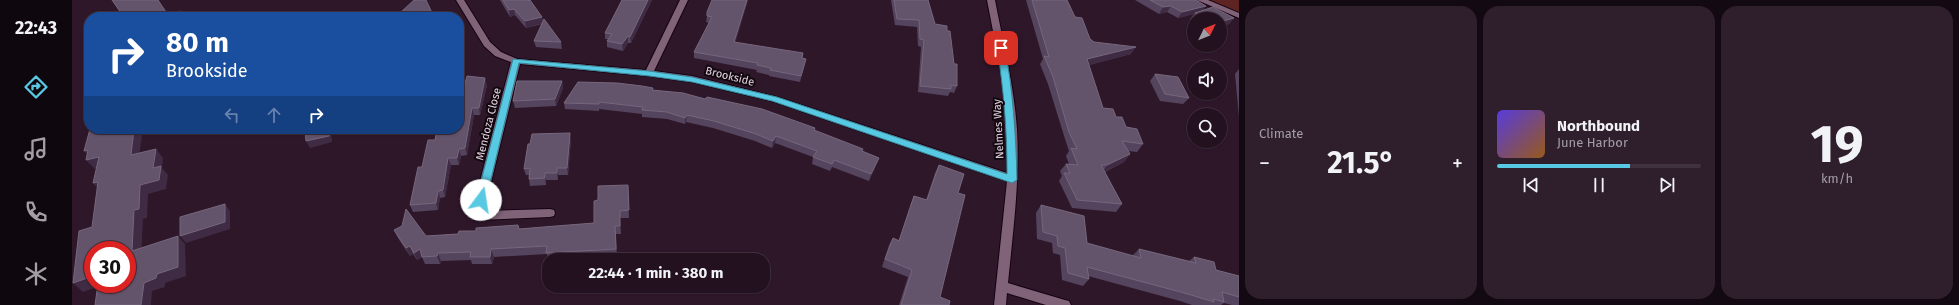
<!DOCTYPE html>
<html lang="en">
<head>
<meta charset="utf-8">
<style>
	:root { --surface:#231120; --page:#2f1f2d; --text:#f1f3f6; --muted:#a39da5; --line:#40313e; --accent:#58c9e3 }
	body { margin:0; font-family:"Fira Sans",sans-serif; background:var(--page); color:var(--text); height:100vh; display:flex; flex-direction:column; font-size:15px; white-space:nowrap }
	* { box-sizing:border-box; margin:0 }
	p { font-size:13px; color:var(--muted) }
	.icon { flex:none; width:22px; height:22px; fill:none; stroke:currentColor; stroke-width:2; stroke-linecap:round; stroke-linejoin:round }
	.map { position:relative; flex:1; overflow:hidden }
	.side { display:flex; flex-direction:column; gap:6px; padding:6px; background:#130912; width:720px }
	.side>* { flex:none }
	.hud { position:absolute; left:12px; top:12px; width:380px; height:122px; border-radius:16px; box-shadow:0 1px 3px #0004,0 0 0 1px var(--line); background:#1a4fa0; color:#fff; overflow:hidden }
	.needle { width:26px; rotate:47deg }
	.controls { position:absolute; left:1115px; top:12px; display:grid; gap:8px }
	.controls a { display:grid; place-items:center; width:40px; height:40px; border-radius:50%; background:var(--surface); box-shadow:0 1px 3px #0004,0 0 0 1px var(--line); font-size:20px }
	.speed { position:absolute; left:12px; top:241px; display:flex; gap:8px; font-size:20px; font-weight:700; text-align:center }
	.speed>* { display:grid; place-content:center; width:52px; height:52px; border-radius:50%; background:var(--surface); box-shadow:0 1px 3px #0004,0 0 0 1px var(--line); line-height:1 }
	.speed .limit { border:6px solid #d22; background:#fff; color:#111 }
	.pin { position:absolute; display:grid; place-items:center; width:34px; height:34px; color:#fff; margin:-17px; border-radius:8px; box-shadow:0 2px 6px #0006 }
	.me { position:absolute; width:44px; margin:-22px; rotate:14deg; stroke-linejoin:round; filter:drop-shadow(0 0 3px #0008) }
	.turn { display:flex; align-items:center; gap:14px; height:84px; padding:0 16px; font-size:18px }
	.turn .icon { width:52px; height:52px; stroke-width:2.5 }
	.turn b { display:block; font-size:28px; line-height:34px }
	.lanes { display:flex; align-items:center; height:38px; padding:0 16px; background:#0003; justify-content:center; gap:20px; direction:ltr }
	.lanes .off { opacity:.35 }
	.big { font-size:30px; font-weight:700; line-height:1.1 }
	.side .widget { flex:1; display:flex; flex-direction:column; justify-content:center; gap:6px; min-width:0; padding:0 14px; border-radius:16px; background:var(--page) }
	.side .dial { align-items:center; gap:0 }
	.dial b { font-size:52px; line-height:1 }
	.song { display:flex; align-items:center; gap:12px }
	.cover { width:48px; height:48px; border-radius:6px; background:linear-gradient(135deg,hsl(250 70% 55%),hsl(30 70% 35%)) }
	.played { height:4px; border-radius:2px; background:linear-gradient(90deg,var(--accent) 65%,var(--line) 65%) }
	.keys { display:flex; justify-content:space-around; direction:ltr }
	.heat { display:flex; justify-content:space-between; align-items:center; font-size:22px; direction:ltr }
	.side .tiles { flex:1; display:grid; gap:6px; grid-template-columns:repeat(3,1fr) }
	.trip { position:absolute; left:470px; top:253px; width:228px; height:40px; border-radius:16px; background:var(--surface); box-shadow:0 1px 3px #0004,0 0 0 1px var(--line); font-weight:700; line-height:40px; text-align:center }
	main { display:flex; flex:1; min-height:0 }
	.tabs { display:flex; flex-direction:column; width:72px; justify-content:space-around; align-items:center; background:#0e070d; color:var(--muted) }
	.tabs .icon { width:28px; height:28px }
	.tabs .current { color:var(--accent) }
	.tabs b { font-size:18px; color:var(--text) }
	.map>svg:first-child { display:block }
	.green { fill:#5e2323 }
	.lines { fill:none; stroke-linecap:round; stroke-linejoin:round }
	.street-casing { stroke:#160312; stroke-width:2 }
	.street { fill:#806379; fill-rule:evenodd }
	.wall { fill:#54445d }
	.shaded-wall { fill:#3f2b43 }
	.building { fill:#63536b; stroke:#77677d }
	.route { fill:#58c9e3; stroke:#398394 }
	.labels { text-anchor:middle; stroke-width:4; stroke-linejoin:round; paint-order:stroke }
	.street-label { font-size:11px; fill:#e3d2de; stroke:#11070f }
</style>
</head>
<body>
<main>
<nav class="tabs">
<b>22:43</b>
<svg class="icon current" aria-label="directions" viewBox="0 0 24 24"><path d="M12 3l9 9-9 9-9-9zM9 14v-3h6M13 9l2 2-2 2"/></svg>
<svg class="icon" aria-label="music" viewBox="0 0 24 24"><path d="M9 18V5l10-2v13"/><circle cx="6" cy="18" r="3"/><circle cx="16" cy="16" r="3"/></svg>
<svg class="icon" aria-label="phone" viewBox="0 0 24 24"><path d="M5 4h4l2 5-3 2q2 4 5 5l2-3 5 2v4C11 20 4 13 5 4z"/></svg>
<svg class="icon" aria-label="climate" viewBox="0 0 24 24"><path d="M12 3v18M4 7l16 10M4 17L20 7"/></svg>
</nav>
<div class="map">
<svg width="1167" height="305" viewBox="0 0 1167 305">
	<rect width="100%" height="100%" fill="#2f172a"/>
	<path class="green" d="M1137,0H1167V13Z"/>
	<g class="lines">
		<defs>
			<path id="street" d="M384,0H392L418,42L429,52L445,59L574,70L608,0H616L582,71L620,76L705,97L935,173V129L931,83L915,0H923C931,43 942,85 945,129C948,180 941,232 936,283L993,300L997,301L999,305H974L935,293L934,305H922L935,181L700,101L620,82L577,76L448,64L412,211L478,209L482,210L483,213L482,216L478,217L405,220L401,219L399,216L439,62L423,56L412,46Z
				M1125,0H1136L1167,13V18Z"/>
		</defs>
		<use href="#street" class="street-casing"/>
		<use href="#street" class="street"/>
	</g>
	<path class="wall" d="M428,0H454L470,17L471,21L489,42L490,49L464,47L462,41L470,24L454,28L443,15L438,17Z
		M550,0H580L559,43H556L551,51L535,47V41L536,39H533V33Z
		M676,0L663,42L734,59L728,82L697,76V75L684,72L685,70L622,58V52L637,23L634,22L635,16Z
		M819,0H856L863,24L875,31L885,86L882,93L878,92L876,96L846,92L849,47L846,46L845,27L823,25Z
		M954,0H995L1003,17L1018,39L1022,42L1059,54L1017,65L1031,108L1044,117L1071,144L1065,152L1056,151L1058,154L1052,162L1033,172L1050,204L1044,212L1000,208L987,181L990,176L988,171L994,164H997L994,156L997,151L993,139L976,84L968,64L971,59Z
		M1063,0H1124L1131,10L1162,18L1157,24L1148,27V19H1122V21L1118,19L1122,14L1106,18L1095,12L1087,14Z
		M1167,69V117L1163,74Z
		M1083,74L1117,98L1111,104L1088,101L1078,81Z
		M490,81L491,88L484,106L443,108L441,101Z
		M415,85L408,115H402L395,155L389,156L387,165H379L373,197L368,198L366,210L341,212L338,205L350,167L363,140L387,129Z
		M581,88V90L742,130L790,152L807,158L797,181L760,167L758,171L740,164L741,157L703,143L700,148L683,141L641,128L614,122L613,124L595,119L570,117V114L527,109V111L493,109L492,103Z
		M499,140L496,175H486V180H474V185L458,186L457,179V175H454L452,169Z
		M867,165L886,193L868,297L877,305H827L836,277L810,267L817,245L821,238L827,240L839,203L842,196L854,200L863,173Z
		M556,185L557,218H548L549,234H544L545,257L476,260L475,254L422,257L420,264H400L399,260L369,261L368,264H353L350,257L345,260L341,254L338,256L326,238L322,230L354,236L386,234L404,231L447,229L522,223L526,200Z
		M969,205L1015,243L1060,256L1067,249L1117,261L1122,257L1144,270L1167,276V305H1160L1152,303L1149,305H1120L1108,301L1016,276L1017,279L1011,286L990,280L988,255L981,253L980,243L965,239L964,213Z"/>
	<path class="shaded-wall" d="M576,0H580L559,43L558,37Z
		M675,0H676L662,48V42Z
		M1099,6L1095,12L1087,14L1091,7Z
		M1134,6L1130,12L1123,13L1122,14L1106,18L1110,12Z
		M442,9L443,15L438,17L437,10Z
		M470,17L471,23L454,28L453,21Z
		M1162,18L1157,24L1148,27V22Z
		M556,36V43L551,51L550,44Z
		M1064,47L1059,54L1011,67L1015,59Z
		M390,69L391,76L387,91V77Z
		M413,78L415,85L408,115L407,108Z
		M490,81L491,88L484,106L483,99Z
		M400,108L402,115L395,155L393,148Z
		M615,115L614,122L613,124V118Z
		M62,129H85L84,131L70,135L66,164L59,155Z
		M256,129H259L260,142L238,148L234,141Z
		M498,133L499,140L496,175L495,168Z
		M704,136L703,143L700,148L701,141Z
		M84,149L91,158L90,168L96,175L94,189L76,194L75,218L71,219L69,260L60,251L62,210L68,185L81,168Z
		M387,149L389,156L387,165L385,158Z
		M16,150L27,157L35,166L23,169L14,160L20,159L12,151Z
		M1058,154L1052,162L1030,173L1035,165Z
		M376,158L379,165L373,197L371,190Z
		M807,158L804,165L797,181L799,174Z
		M485,168L486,175V180L485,173Z
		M473,173L474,180V185L473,178Z
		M26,182L29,192L21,183Z
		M366,191L368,198L366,210L364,203Z
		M153,204L158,211V229L114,243L108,236Z
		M106,236L113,244L114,276L93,283V287L80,291L79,305H69L72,283Z
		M338,246L341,254L338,256L334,248Z
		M348,249L350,257L345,260L342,253Z
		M419,249L422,257L420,264L418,257Z
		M366,253L369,261L368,264L365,256Z
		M21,276V284H33L11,292L1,283Z"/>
	<path class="building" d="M40,0H86L96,15L109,11L113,17H47L45,15L49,13Z
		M342,0H354L362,17H330L328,13Z
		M431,0H454L455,1L458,0L470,17L453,21L442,9L437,10Z
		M550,0H576L558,37L556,36L550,44L535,41L540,34L533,33Z
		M640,0H675L662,42L731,53L730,58L734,59L729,76L698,70L699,68L685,65L686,63L622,52L640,17L635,16V12Z
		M822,0H856L863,24L875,26V31H878L882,64H885V86L879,85V89L848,86L852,40L848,39L847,20L825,19Z
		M960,0H995L1003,17L1010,18L1018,39L1022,42L1064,47L1015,59L1031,108L1041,109L1044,117H1050L1054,127L1065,129L1071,144L1050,141L1058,154L1035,165H1029L1050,204L1005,200L992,173H998L994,164L1006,165L999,148L1005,149L997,132L981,77L972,56L977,57Z
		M1078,0H1124L1134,6L1110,12L1099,6L1091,7Z
		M1141,7L1162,18L1148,22V19H1135L1123,13Z
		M472,19L489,42L462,41Z
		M387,69H390L387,77Z
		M1083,74L1106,77L1117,98L1093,94Z
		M395,76L413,78L407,108H400L393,148L387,149L385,158H376L371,190L366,191L364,203L338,205L346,167H350L356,140H363L365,129H387V106Z
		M445,81H490L483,99L441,101Z
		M506,82L545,83L570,86L581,88L580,90L611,93L633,99L635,97L690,109L743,128L742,130L791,149L790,151L807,158L799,174L762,160L760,164L741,157L745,151L704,136L701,141L684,134L642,121L615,115L613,118L595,112L570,110L571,107L527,102V104L492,103Z
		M18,129H62L59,155L84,149L81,168L89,166L87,180L68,185L67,209L62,210L60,251L106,236V267L85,274L84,278L72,283L69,305H23L26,284H55V250H21V276L1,283L7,231L20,227L26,182L21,183L27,157L14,160L16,150L12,151Z
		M233,129H256L257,136L234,141Z
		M498,133L495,168H485V173H473V178L457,179L458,168L452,169L456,144H458L460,134Z
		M867,165L892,174L886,193L893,195L868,297L878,301L877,305H829L840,270L813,259L821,238L827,241L842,196L855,200Z
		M556,185L557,210L548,211V226H543L544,249L474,253L475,246L419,249L418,257H398L399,252L366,253L365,256L350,257L348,249L342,253L338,246L334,248L322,230L330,226L334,209L354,236L386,234L387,231H404V228L446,225L447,229L522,223V201L526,200V186Z
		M153,204V222L108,236V217Z
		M969,205L1012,216L1015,243L1069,258L1067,249L1124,263L1122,257L1142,262L1144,270L1167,276V297L1150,292L1152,302L1141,299L1142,302L1116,294L1015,267L1017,279L996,273L993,248L986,246L985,236L971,232Z"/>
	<path class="route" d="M929,46L933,48C941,92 944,135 945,180L940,183L700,101L620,82L577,76L447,63L414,200L409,204L404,200L441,59L577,71L620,77L705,97L935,174C935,132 932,91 925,48Z"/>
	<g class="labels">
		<g class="street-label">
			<text transform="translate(658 76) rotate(14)" y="4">Brookside</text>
			<text transform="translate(416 124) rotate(-76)" y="4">Mendoza Close</text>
			<text transform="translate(926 129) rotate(-93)" y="4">Nelmes Way</text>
		</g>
	</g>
</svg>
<div class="controls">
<a><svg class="needle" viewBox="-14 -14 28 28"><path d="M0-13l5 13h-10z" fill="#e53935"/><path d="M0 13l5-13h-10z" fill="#a39da5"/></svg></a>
<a><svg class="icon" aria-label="sound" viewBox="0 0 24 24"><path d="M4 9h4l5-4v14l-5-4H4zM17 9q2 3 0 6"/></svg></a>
<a><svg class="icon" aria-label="search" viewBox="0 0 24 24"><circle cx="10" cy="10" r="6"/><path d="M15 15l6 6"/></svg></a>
</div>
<div class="speed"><div class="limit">30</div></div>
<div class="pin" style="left:929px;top:48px;background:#d93025"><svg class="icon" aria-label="arrive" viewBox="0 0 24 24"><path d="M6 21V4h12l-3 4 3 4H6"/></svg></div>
<svg class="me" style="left:409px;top:200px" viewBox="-20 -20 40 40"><circle r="19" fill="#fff"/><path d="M0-13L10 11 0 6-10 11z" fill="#58c9e3"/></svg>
<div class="trip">22:44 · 1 min · 380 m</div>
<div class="hud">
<div class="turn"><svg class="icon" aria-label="right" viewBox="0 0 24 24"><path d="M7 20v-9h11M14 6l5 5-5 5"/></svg><div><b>80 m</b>Brookside</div></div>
<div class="lanes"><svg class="icon off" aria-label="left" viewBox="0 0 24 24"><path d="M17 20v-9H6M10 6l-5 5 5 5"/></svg><svg class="icon off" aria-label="ahead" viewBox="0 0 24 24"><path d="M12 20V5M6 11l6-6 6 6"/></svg><svg class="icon" aria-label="right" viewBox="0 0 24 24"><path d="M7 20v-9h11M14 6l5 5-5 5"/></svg></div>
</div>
</div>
<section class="side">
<div class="tiles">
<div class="widget"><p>Climate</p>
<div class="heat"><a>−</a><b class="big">21.5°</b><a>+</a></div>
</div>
<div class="widget">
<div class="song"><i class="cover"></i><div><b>Northbound</b><p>June Harbor</p></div></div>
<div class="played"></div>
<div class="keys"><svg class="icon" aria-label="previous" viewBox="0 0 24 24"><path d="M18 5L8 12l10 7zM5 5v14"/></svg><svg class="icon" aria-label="pause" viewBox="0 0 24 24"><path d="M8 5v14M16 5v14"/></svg><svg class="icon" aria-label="next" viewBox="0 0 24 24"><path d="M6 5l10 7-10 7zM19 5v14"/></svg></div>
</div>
<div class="widget dial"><b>19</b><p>km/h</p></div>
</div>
</section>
</main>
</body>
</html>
